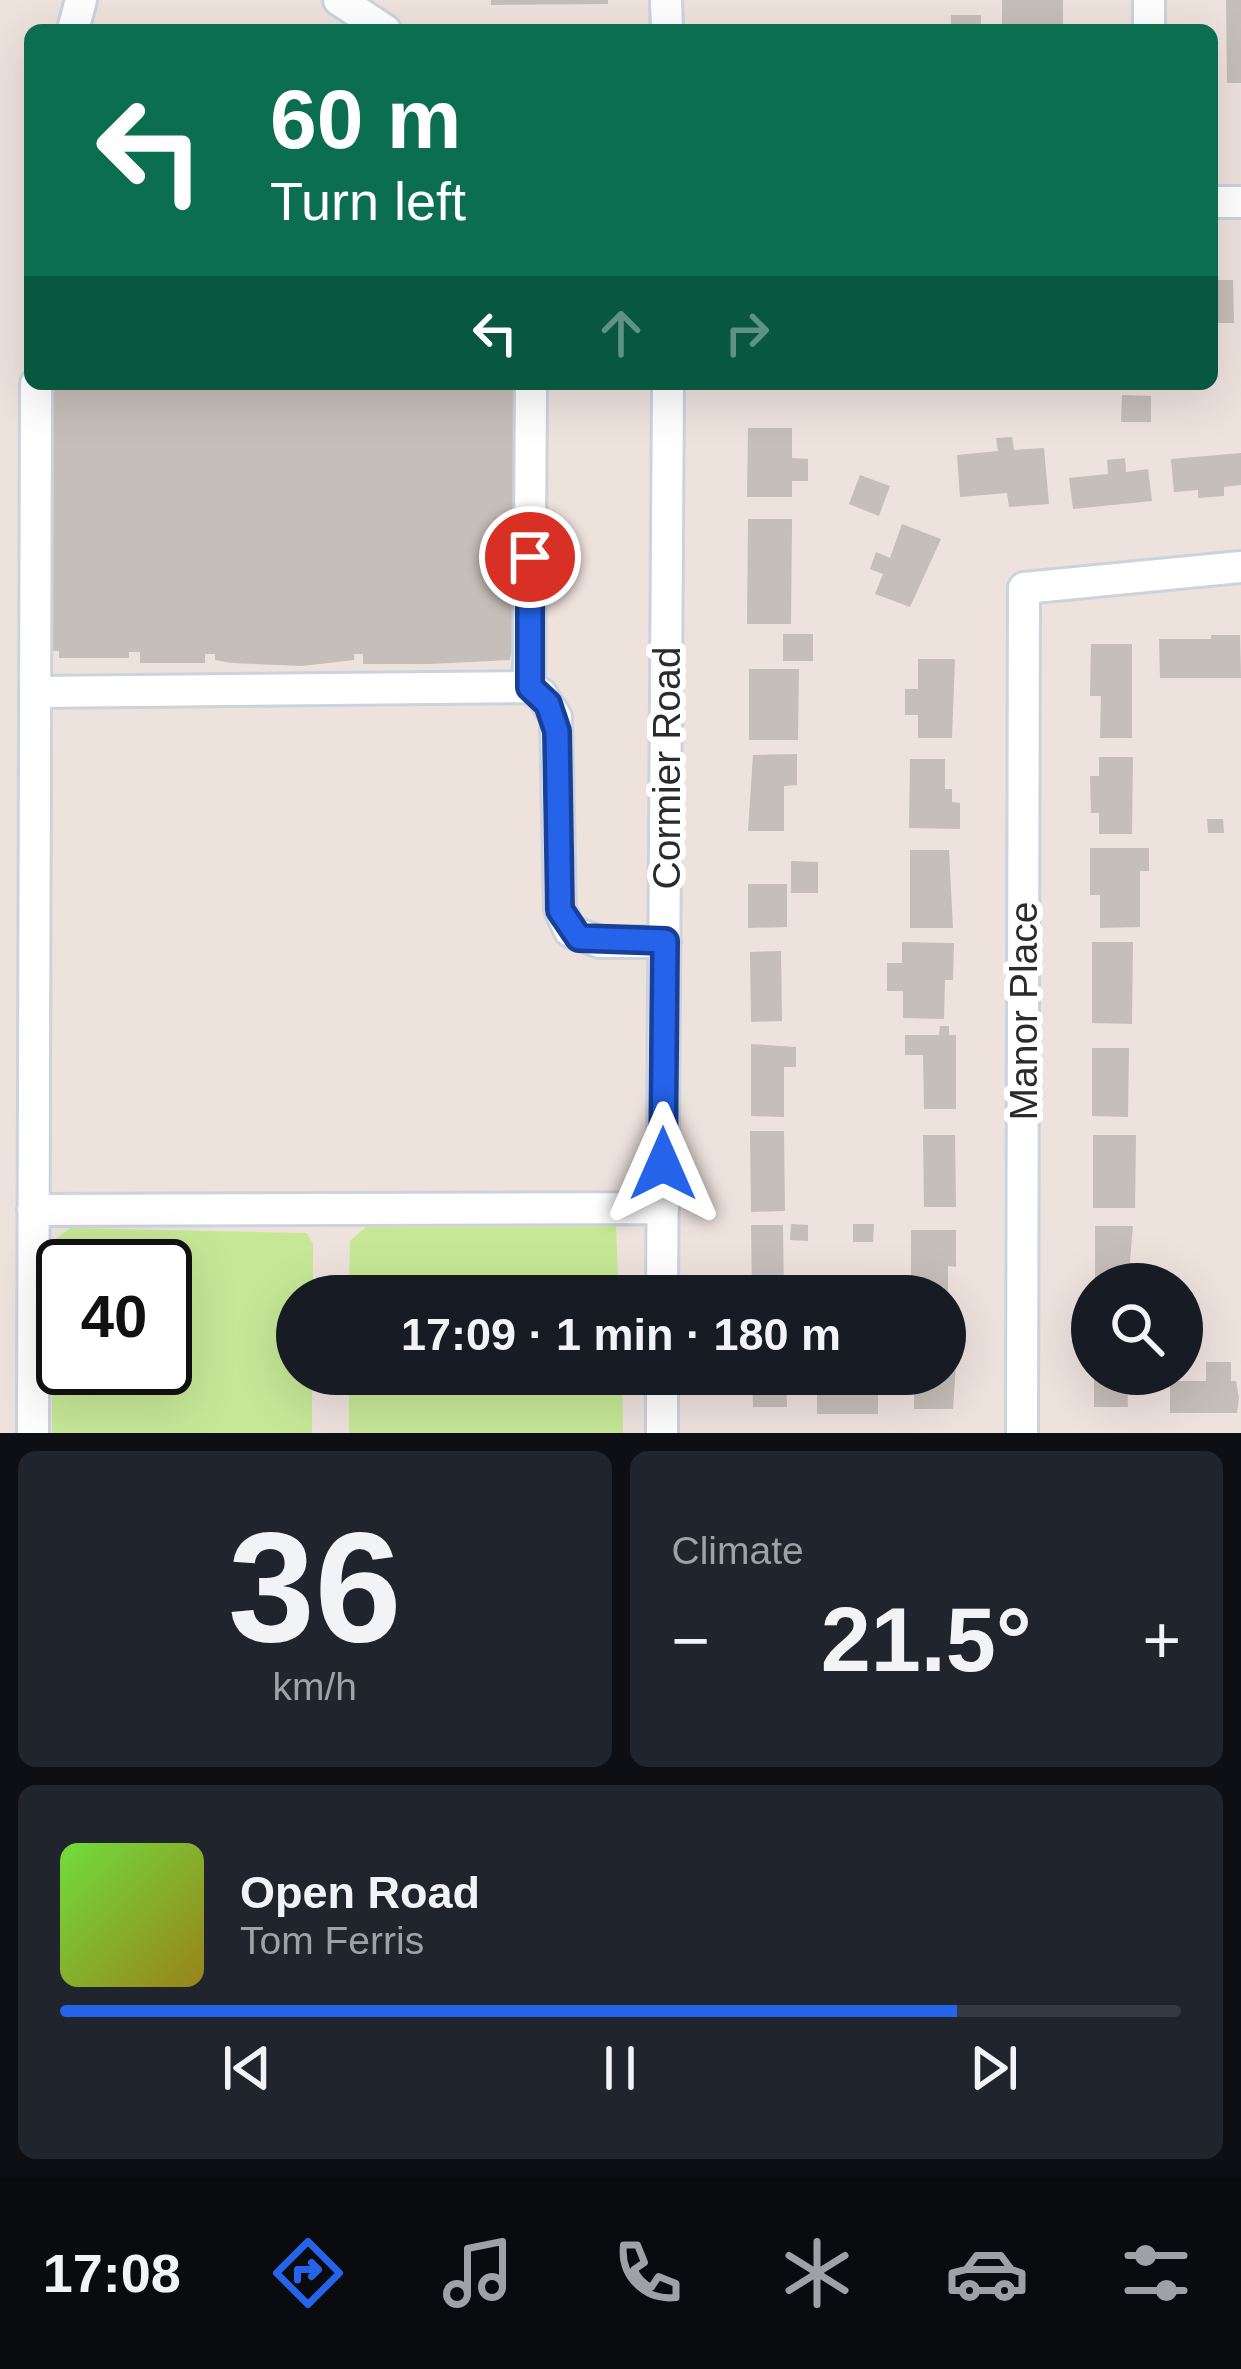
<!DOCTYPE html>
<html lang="en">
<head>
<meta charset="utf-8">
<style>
	:root { --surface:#171b24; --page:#20242c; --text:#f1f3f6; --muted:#9ea1a6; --line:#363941; --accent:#2563eb }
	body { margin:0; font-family:Helvetica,sans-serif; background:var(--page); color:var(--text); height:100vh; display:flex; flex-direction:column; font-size:45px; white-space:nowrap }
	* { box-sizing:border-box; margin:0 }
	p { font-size:39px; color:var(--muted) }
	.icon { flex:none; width:66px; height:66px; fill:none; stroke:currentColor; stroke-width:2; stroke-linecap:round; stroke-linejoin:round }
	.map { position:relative; height:1433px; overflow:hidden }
	.drawer { display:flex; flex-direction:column; gap:18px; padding:18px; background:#0d0f14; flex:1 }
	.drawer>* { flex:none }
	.guide { position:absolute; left:24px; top:24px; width:1194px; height:366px; border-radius:18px; box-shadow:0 12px 48px #0002; background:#0b6e4f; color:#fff; overflow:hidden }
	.controls { position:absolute; left:1071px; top:1263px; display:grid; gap:24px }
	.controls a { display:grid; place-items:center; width:132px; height:132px; border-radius:50%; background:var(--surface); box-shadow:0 12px 48px #0002; font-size:60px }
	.speed { position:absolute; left:36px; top:1239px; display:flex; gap:24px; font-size:60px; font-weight:700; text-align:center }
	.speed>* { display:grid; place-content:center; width:156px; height:156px; border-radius:50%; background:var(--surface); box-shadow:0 12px 48px #0002; line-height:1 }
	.speed .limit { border:6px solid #111; border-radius:18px; background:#fff; color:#111 }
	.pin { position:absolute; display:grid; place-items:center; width:102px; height:102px; color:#fff; margin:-51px; border:6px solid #fff; border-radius:50%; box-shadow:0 3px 12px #0007 }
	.me { position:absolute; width:132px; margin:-66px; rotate:0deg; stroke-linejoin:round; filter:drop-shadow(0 0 9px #0008) }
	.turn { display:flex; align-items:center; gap:42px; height:252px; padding:0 48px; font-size:54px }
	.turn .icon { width:156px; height:156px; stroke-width:2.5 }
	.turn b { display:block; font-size:84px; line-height:102px }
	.lanes { display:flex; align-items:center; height:114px; padding:0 48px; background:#0003; justify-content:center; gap:60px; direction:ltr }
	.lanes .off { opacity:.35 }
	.big { font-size:90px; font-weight:800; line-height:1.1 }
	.drawer .widget { flex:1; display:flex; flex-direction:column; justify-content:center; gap:18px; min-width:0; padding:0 42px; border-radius:18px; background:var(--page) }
	.drawer .dial { align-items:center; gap:0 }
	.dial b { font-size:156px; line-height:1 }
	.song { display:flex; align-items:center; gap:36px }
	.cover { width:144px; height:144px; border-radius:18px; background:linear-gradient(135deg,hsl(100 70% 55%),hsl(50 70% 35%)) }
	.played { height:12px; border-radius:6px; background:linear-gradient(90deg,var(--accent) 80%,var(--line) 80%) }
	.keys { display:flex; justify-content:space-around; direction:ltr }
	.heat { display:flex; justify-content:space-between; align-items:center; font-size:66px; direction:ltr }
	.drawer .tiles { flex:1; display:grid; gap:18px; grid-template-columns:1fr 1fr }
	.widget:last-child { grid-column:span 2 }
	.trip { position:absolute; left:276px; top:1275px; width:690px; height:120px; border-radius:60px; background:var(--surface); box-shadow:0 12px 48px #0002; font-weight:800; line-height:120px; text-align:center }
	.tabs { display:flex; height:192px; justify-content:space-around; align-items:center; background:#090b0e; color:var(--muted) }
	.tabs .icon { width:84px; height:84px }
	.tabs .selected { color:var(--accent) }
	.tabs b { font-size:54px; color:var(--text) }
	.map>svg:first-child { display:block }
	.green { fill:#c6e896; fill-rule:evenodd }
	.building { fill:#c6beb8 }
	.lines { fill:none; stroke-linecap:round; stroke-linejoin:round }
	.minor-casing { stroke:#cbd3de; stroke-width:36 }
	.minor { stroke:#fff; stroke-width:30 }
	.route-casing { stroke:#184099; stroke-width:30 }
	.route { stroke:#2563eb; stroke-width:21 }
	.labels { text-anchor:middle; stroke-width:12; stroke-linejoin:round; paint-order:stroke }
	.street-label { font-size:39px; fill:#2b2b2b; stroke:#fff }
</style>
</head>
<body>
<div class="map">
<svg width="1241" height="1433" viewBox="0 0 1241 1433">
	<rect width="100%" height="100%" fill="#eee2dd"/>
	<path class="green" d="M616,1226L619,1296H349L350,1241L366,1227Z
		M70,1228L307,1233L313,1244V1296H297V1374H312V1433H52V1242ZM165,1266V1368H63V1266Z
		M349,1374H622L623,1433H349Z"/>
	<path class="building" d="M491,0H608V4L491,5Z
		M1002,0H1063V30H1002Z
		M1226,0H1241V83H1227Z
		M951,15H981V30H951Z
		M1212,280H1233L1234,323H1212Z
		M51,384H516L517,653H511L510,660L431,664H363V654H354V660L302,666L232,663L215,660V654H205V663H140V652H129V658H59V651H52Z
		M1122,395L1151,396V422H1121Z
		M748,428H792V458L808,459V481H792V497H747Z
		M1012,437L1014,450L1044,448L1049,504L1009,507L1007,493L960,497L957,455L998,451L996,438Z
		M1241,453V485L1224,487V496L1198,498V490L1174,492L1171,459Z
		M1125,458L1126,472L1148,469L1152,501L1073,509L1069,478L1108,474L1107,460Z
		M860,475L890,486L879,516L849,504Z
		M748,519H792L791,624H747Z
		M902,524L941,539L910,607L875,594L883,574L870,569L876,552L890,558Z
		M783,634H813V661H783Z
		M1211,635H1240L1241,678H1160L1159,639H1211Z
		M1091,644H1132V738H1100L1101,696H1090Z
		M918,659H955L952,738H918V715H905V689H918Z
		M749,669H799L798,740H749Z
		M797,754V785L784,786V831H748L753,755Z
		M1099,757H1133L1132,834H1099V813H1091L1090,776H1099Z
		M910,759H945V789H952V802L960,803V829L909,828Z
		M1207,819H1223L1224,833H1208Z
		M1090,848H1149V871H1140V927L1100,928V895H1090Z
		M910,850H949L953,928H910Z
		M791,861L818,862V893H791Z
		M748,884H787V927L748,928Z
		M902,942L954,943L953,980H945L944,1019L903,1018V991H887V963H902Z
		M1092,942H1133L1132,1024L1092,1023Z
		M781,951L782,1021L751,1022L750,952Z
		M940,1026H949V1035H956V1109H924L923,1055H905V1035H939Z
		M751,1044L796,1047V1067H784V1117L751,1116Z
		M1092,1048H1129L1128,1117L1092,1116Z
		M750,1131H784L785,1211L751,1212Z
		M923,1135H955L956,1207H924Z
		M1093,1135H1136L1135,1208H1093Z
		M791,1224L808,1225V1241L790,1240Z
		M853,1224H874L873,1242H853Z
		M751,1225H783L784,1296H752Z
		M1095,1226H1133L1128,1284H1095Z
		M911,1230H956V1267L948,1266V1296H911Z
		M945,1333H958L953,1409H914V1374H945Z
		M1206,1362H1231V1381H1236L1239,1398L1237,1413H1170V1381H1206Z
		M752,1374H786L787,1407H753Z
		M1094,1374H1127L1128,1407H1094Z
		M817,1375H878V1414H817Z"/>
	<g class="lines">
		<defs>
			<path id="minor" d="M339,0L385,30
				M666,0L667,30
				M73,30L81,0
				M1149,30V0
				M1212,202H1241
				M529,687L531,384
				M35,692L529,687L541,694L556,717L560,910L570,931L600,942H665
				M33,1210L663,1208
				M662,1296L668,384
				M33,1433L36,384
				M662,1433V1374
				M1022,1433L1024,588L1241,567"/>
		</defs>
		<use href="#minor" class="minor-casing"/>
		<use href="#minor" class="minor"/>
	</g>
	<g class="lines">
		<defs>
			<path id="route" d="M530,557V687L548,704L557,731L560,910L579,938L665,941L663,1164"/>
		</defs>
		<use href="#route" class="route-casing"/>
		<use href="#route" class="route"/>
	</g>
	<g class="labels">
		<g class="street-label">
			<text transform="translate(666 768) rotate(-90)" y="14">Cormier Road</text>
			<text transform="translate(1023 1011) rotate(-90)" y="14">Manor Place</text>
		</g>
	</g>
</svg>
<div class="controls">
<a><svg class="icon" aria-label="search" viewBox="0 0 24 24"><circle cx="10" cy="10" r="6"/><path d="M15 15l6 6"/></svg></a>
</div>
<div class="speed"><div class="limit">40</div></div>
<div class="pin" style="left:530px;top:557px;background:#d93025"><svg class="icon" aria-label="arrive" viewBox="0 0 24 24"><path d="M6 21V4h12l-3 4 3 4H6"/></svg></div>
<svg class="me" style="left:663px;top:1164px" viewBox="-20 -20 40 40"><path d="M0-17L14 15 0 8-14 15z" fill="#2563eb" stroke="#fff" stroke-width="4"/></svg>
<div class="trip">17:09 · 1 min · 180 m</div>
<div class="guide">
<div class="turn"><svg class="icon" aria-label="left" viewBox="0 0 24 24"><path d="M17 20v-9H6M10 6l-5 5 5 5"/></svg><div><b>60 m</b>Turn left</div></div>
<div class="lanes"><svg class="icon" aria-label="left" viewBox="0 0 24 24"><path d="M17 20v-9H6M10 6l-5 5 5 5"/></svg><svg class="icon off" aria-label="ahead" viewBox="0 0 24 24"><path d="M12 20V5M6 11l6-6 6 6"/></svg><svg class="icon off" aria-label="right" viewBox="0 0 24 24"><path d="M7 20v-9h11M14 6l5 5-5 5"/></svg></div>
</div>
</div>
<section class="drawer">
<div class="tiles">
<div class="widget dial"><b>36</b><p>km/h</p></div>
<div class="widget"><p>Climate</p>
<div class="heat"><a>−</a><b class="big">21.5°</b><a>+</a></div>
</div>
<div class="widget">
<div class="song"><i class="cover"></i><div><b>Open Road</b><p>Tom Ferris</p></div></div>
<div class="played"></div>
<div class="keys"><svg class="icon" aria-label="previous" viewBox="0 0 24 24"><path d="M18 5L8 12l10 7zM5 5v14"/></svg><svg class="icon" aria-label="pause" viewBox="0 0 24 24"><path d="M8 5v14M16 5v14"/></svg><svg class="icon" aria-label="next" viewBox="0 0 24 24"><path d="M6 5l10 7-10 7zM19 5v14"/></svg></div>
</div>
</div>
</section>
<nav class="tabs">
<b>17:08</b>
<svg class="icon selected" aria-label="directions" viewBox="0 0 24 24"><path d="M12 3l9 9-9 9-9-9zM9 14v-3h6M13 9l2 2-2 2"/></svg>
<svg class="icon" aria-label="music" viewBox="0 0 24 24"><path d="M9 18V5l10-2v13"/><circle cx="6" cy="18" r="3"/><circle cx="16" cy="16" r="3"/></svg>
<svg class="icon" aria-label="phone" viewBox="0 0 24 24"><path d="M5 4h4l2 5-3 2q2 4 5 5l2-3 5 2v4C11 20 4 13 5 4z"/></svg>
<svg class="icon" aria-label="climate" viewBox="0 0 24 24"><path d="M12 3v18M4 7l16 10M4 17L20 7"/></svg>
<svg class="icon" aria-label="car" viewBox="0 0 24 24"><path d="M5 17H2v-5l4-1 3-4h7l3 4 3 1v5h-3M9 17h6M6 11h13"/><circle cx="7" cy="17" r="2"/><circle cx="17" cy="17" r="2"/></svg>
<svg class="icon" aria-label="filters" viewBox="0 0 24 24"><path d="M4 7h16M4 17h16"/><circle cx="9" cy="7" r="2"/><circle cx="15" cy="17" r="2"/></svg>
</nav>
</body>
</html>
